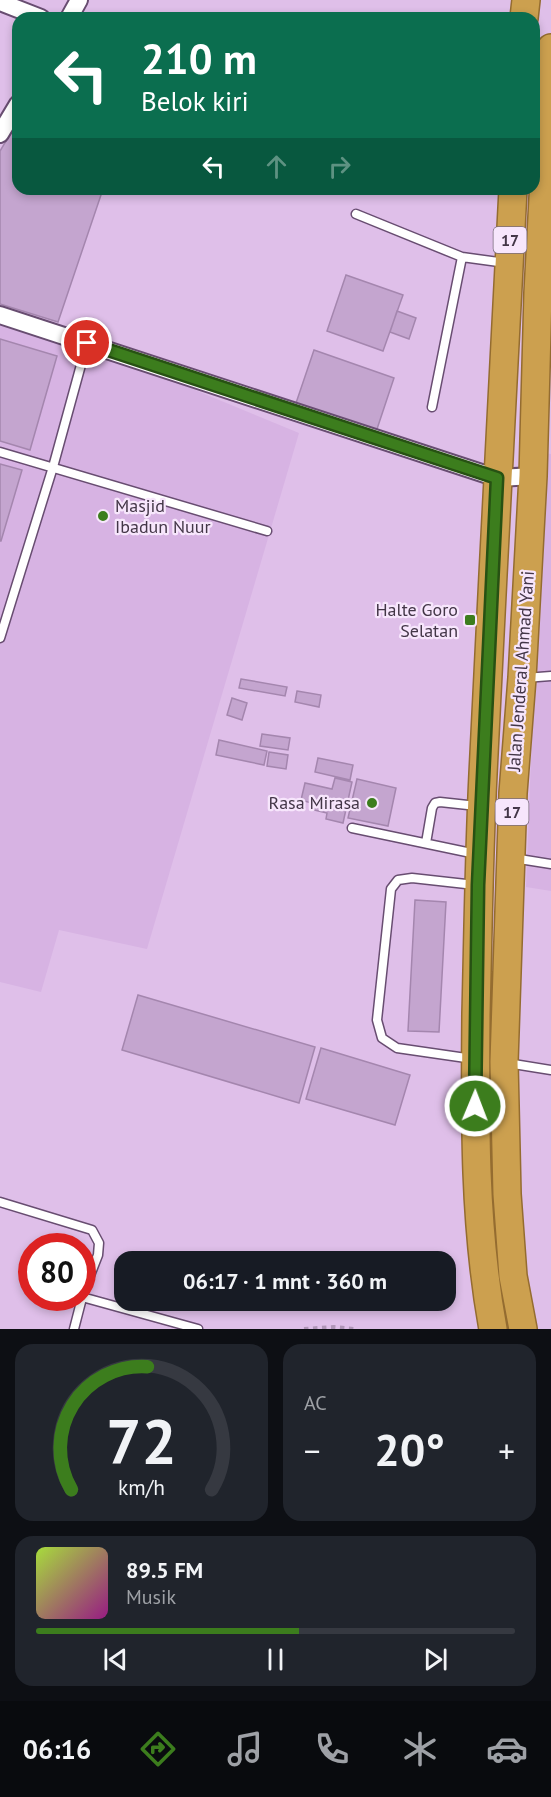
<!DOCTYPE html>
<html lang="id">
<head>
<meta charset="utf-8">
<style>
	:root { --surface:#171b24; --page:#20242c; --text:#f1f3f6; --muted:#9ea1a6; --line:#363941; --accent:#3c7d1d }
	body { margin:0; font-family:"PT Sans",sans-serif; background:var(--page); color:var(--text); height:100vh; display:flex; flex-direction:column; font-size:22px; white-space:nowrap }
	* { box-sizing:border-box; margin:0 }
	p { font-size:20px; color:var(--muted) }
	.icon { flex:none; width:33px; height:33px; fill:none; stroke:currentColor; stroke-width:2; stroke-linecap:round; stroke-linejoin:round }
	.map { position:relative; height:1329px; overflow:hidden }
	.drawer { display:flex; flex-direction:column; gap:15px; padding:15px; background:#0d0f14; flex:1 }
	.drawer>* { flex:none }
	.banner { position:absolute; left:12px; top:12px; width:528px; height:183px; border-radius:18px; box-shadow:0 3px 9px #0003; background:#0b6e4f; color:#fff; overflow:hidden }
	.speed { position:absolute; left:18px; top:1233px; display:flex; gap:12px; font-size:30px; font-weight:700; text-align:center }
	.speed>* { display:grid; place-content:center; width:78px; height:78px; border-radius:50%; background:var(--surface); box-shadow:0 3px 9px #0003; line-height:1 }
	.speed .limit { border:9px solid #d22; background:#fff; color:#111 }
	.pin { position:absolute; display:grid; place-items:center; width:51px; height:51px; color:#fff; margin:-26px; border:3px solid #fff; border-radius:50%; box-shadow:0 2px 6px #0007 }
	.me { position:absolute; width:66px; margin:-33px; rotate:1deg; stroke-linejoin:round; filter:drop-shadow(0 0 4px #0008) }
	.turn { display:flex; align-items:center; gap:21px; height:126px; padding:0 30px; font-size:27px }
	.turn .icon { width:78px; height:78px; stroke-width:2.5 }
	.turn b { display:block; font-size:42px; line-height:51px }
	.lanes { display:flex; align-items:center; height:57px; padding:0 30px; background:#0003; justify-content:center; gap:30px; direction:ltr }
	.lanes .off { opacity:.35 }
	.big { font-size:45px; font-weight:700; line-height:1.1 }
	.drawer .card { flex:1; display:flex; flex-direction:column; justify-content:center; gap:9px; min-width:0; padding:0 21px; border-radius:18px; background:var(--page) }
	.drawer .dial { align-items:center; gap:0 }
	.dial svg { height:156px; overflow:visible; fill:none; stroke:var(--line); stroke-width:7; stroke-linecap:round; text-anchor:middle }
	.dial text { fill:var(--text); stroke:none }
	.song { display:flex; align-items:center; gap:18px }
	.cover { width:72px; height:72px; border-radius:9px; background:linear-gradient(135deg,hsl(80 70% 55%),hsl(310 70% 35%)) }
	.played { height:6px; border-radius:3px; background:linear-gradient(90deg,var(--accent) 55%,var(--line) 55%) }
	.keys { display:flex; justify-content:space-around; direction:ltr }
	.heat { display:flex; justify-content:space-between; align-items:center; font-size:33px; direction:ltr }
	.drawer .tiles { flex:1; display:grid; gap:15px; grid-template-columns:1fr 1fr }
	.card:last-child { grid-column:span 2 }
	.trip { position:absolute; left:114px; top:1251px; width:342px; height:60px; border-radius:18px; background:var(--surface); box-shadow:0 3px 9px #0003; font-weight:700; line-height:60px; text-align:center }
	.tab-bar { display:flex; height:96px; justify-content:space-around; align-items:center; background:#090b0e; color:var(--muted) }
	.tab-bar .icon { width:42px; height:42px }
	.tab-bar .on { color:var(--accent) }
	.tab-bar b { font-size:27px; color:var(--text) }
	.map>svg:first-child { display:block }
	.built { fill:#d7b3e3 }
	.building { fill:#c4a5cf; stroke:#a486ae; stroke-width:1.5 }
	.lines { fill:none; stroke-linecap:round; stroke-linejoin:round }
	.service-casing { stroke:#684d71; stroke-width:11 }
	.minor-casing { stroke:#684d71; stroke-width:20 }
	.trunk-casing { stroke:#946c30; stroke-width:30 }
	.path { stroke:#b095b8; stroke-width:4; stroke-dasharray:4.5 4.5; stroke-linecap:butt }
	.service { stroke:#fff; stroke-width:8 }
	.minor { stroke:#fff; stroke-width:16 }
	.trunk { stroke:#cca04f; stroke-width:27 }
	.route-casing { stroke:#275113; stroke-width:15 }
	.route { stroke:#3c7d1d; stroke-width:10 }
	.poi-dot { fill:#3c7d1d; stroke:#f7e6fc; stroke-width:2 }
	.labels { text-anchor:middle; stroke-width:4.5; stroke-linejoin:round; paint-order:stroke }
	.shield { fill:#f7e6fc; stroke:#796b7d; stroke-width:1.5 }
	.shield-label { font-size:16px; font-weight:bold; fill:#433647 }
	.poi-label { font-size:18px; fill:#433647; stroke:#f7e6fc; text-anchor:end }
	.street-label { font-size:18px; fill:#433647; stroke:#f7e6fc }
</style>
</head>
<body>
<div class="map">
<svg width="551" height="1329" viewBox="0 0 551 1329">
	<rect width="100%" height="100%" fill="#dfbfe9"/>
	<path class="built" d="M0,318L64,336L299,433L147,949L59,930L41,992L0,982Z
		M543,453L551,454V891L526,887Z"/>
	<path class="building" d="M18,121V189H103L58,322L0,304V151Z
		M346,275L403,295L383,351L327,331Z
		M397,311L416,318L409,339L390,332Z
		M0,339L57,356L30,450L0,441Z
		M314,350L394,378L376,432L295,406Z
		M0,464L22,470L1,541H0Z
		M241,679L287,687L285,696L239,688Z
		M297,691L321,695L319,707L295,702Z
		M232,698L247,703L242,720L227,715Z
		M262,734L290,738L288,750L260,746Z
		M219,740L267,751L264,765L216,755Z
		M269,752L288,755L286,769L267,766Z
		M318,758L353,765L350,780L315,772Z
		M335,778L352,782L343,823L326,819L327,813L314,810L315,804L301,800L305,783L332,789Z
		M357,779L396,788L388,826L348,818Z
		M415,900L446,902L439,1032L408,1031Z
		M138,995L315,1047L299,1103L122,1050Z
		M321,1048L410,1075L395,1125L306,1099Z"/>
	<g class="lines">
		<defs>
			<path id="service" d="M356,214L462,257L506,263
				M432,407L462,257
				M0,452L267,531
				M0,638L53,467L87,343
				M525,678L551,676
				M352,828L476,854
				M426,843L432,808L435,803L440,802L477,806
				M513,858L551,864
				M473,1059L397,1048L382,1038L377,1020L391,889L398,880L412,878L475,885
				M507,1063L551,1070
				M0,1202L92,1230L99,1243L98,1255L82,1296
				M82,1297L198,1329
				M74,1329L82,1298"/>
			<path id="minor" d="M0,2L41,18
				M69,18L79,0
				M0,134L18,104
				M0,315L497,478L533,476"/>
			<path id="trunk" d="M524,18L526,0
				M493,1329C474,1225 475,1120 476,1014C478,934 479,854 483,774C493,579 502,384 513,189
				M523,1329L513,1276L507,1194L504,1062L513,793L522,678L533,476L538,293L551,48"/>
		</defs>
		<use href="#service" class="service-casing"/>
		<use href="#minor" class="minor-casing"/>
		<use href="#trunk" class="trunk-casing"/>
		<path class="path" d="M304,1329L334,1327L354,1329"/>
		<use href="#service" class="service"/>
		<use href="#minor" class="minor"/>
		<use href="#trunk" class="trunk"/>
	</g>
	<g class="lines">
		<defs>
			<path id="route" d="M87,343L497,478L478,885L475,1106"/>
		</defs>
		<use href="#route" class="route-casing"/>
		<use href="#route" class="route"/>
	</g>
	<g class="poi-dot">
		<circle cx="103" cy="516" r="6"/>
		<rect x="464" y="614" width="12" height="12" rx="3"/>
		<circle cx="372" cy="803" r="6"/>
	</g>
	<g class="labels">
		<g class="shield">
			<rect x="493.5" y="227" width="33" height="26" rx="4.5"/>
			<rect x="495.5" y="799" width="33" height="26" rx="4.5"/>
		</g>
		<g class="shield-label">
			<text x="510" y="246">17</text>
			<text x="512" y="818">17</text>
		</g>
		<g class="poi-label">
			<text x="115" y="512" text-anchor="start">Masjid<tspan x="115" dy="21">Ibadun Nuur</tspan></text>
			<text x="458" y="616">Halte Goro<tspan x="458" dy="21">Selatan</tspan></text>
			<text x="360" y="809">Rasa Mirasa</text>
		</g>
		<g class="street-label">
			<text transform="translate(521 671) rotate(-86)" y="6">Jalan Jenderal Ahmad Yani</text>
		</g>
	</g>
</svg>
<div class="speed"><div class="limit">80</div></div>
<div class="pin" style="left:87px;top:343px;background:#d93025"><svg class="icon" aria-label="arrive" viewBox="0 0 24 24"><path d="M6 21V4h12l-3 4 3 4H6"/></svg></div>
<svg class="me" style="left:475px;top:1106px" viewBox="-20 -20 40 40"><circle r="17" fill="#3c7d1d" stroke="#fff" stroke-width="3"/><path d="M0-11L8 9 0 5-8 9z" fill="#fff"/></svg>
<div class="trip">06:17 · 1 mnt · 360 m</div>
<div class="banner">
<div class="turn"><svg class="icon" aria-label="left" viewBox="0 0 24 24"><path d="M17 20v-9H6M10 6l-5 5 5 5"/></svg><div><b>210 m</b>Belok kiri</div></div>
<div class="lanes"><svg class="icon" aria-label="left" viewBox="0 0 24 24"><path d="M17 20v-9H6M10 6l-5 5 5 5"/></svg><svg class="icon off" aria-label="ahead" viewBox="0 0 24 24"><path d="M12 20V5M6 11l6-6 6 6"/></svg><svg class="icon off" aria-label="right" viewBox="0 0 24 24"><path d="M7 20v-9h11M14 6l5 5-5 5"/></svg></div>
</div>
</div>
<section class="drawer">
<div class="tiles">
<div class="card dial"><svg viewBox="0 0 100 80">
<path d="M14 69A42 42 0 1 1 86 69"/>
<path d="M14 69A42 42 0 0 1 53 6" stroke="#3c7d1d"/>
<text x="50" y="56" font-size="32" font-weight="700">72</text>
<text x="50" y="72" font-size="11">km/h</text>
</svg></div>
<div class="card"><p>AC</p>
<div class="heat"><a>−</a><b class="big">20°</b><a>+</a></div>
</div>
<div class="card">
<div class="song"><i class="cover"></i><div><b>89.5 FM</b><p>Musik</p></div></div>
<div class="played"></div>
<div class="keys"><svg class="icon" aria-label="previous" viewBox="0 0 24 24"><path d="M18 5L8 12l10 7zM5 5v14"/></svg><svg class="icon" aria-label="pause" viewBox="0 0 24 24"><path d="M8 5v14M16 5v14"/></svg><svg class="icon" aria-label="next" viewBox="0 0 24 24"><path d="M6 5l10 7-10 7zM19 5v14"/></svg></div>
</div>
</div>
</section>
<nav class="tab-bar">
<b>06:16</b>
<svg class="icon on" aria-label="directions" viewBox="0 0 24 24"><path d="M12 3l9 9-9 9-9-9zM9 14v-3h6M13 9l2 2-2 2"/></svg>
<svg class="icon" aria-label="music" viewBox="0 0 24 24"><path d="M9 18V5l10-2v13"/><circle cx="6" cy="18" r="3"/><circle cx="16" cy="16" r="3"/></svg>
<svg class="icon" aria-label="phone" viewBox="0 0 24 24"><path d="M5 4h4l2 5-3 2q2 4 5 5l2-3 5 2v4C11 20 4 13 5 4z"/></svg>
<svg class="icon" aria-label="climate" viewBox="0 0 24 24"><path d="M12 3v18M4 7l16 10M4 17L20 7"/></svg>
<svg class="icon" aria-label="car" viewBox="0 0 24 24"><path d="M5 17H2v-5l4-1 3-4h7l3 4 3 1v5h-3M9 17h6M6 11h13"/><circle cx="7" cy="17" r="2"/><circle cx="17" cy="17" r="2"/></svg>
</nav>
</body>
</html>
